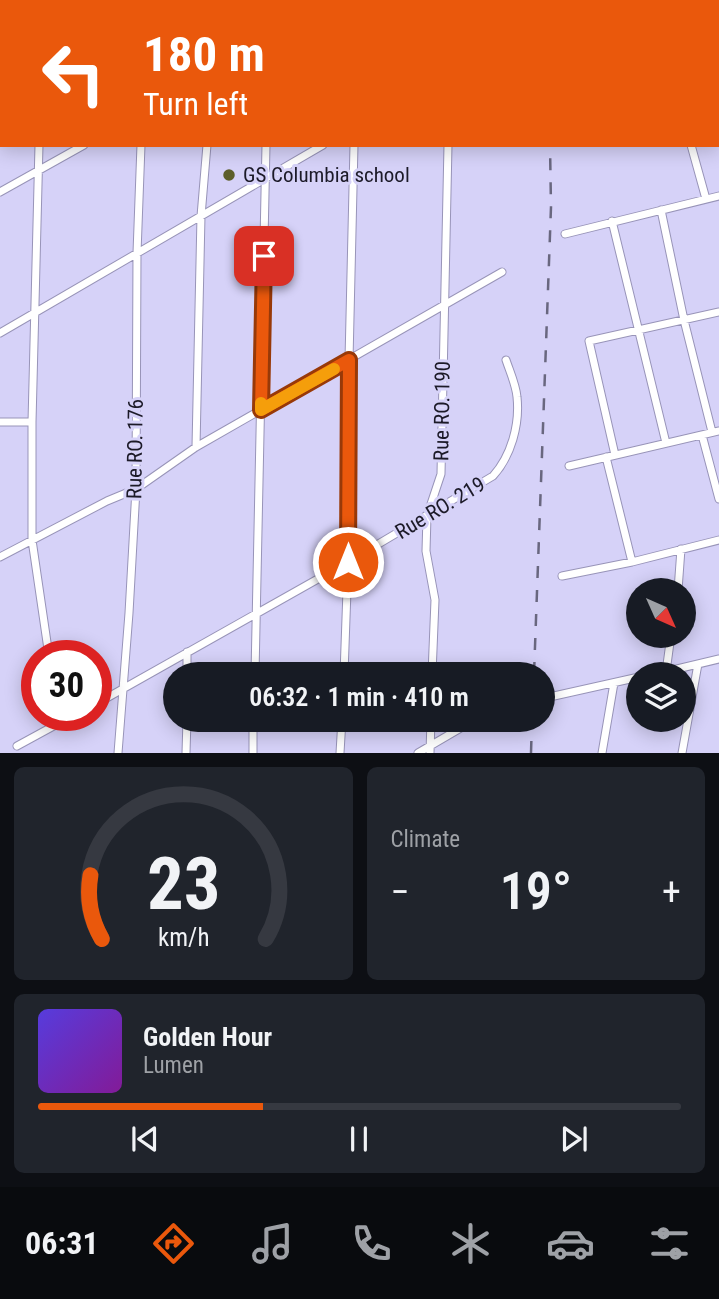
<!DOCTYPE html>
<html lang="en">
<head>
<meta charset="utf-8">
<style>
	:root { --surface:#171b24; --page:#20242c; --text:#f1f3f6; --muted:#9ea1a6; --line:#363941; --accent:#ea580c }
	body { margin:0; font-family:"Roboto Condensed",sans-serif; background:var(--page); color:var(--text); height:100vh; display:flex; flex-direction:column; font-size:26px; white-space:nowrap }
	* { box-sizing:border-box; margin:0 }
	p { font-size:23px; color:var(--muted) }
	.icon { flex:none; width:38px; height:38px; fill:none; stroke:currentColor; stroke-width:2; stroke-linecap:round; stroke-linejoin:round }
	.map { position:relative; height:753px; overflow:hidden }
	.sheet { display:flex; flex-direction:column; gap:14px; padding:14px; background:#0d0f14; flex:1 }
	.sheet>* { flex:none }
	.guide { position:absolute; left:0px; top:0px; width:719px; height:147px; box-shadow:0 4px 18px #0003; background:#ea580c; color:#fff; overflow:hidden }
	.needle { width:46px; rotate:135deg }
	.buttons { position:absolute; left:626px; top:578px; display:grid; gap:14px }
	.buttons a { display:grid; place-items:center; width:70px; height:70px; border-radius:50%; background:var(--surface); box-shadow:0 4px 18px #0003; font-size:35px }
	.speed { position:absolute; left:21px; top:640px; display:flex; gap:14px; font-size:35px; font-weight:700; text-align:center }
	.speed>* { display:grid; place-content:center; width:91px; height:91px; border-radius:50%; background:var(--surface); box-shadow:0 4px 18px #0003; line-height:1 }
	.speed .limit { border:10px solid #d22; background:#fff; color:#111 }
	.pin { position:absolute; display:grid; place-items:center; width:60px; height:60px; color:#fff; margin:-30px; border-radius:14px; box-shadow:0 4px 10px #0006 }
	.me { position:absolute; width:77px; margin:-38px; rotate:0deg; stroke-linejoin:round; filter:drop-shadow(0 0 5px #0008) }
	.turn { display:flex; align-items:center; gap:24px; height:147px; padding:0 28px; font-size:32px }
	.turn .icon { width:91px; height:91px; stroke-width:2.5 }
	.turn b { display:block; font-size:49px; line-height:60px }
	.big { font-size:52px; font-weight:600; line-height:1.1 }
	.sheet .widget { flex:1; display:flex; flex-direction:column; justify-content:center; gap:10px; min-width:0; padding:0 24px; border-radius:10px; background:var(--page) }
	.sheet .dial { align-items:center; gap:0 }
	.dial svg { height:182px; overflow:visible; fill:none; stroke:var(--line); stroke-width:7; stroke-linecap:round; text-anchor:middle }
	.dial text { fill:var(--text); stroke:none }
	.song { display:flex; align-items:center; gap:21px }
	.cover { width:84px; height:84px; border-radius:10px; background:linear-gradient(135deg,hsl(250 70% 55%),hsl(290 70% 35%)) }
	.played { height:7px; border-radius:4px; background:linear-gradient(90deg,var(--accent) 35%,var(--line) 35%) }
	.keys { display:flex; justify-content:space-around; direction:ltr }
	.heat { display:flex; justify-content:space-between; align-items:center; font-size:38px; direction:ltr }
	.sheet .tiles { flex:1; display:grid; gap:14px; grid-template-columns:1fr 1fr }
	.widget:last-child { grid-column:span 2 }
	.trip { position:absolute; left:163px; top:662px; width:392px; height:70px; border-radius:35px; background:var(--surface); box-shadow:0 4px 18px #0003; font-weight:600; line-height:70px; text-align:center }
	.menu { display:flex; height:112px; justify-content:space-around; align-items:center; background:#090b0e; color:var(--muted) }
	.menu .icon { width:49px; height:49px }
	.menu .selected { color:var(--accent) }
	.menu b { font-size:32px; color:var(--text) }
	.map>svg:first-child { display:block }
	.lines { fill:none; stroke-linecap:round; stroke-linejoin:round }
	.minor-casing { stroke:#9894b8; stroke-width:9 }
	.minor { stroke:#fff; stroke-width:7 }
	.rail { stroke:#69677f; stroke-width:2.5; stroke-dasharray:12 12; stroke-linecap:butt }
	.route-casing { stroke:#983908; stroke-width:18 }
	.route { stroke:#ea580c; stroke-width:12 }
	.slow { stroke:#f59e0b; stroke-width:12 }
	.poi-dot { fill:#5d5e2b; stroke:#d6d2f8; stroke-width:2.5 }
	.labels { text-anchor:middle; stroke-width:6; stroke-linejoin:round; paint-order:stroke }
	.poi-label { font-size:21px; fill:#1c1a28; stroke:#d6d2f8; text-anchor:start }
	.street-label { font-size:21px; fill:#1c1a28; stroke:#d6d2f8 }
</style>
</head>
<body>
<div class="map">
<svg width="719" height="753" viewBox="0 0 719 753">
	<rect width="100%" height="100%" fill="#d6d2f8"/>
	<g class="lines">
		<defs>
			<path id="minor" d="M649,0L650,2
				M44,2V0
				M70,2L74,0
				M146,2V0
				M269,2V0
				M353,2L361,1
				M0,44L2,43
				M39,145L32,422V540L49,656
				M691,145L706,199
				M0,192L84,145
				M661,210L684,320L712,432
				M612,221L666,443
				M565,234L719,196
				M0,333L323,145
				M0,422H32
				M702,435L719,499
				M196,447L201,216L207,145
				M615,455L589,341L719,312
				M606,457L632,562
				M569,466L719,431
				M0,557L107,501L136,489L196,447L502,272
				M562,576L632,562L719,540
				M678,590L681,549
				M666,672L671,635
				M187,674V652
				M255,674L266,145
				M344,674L348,562L349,360L354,145
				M432,674L435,600L426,551L427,516L441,474L448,145
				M656,674L719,659
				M554,696L639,677
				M96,704L348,562L493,476C511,456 520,425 517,397C516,385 510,372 506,360
				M17,746L72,716
				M118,753L129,613L136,489L137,253L141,145
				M186,753L187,719
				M253,753V719
				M340,753L342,719
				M418,753L476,719
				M430,753L431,719
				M602,753L614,683
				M682,753L698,664"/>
		</defs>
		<use href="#minor" class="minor-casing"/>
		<use href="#minor" class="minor"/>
		<path class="rail" d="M507,0L508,2
			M534,674L551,207L550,145
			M531,753L532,719"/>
	</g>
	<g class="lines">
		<defs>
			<path id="route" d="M264,256L261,410L349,360L348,562"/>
		</defs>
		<use href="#route" class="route-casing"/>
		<use href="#route" class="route"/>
		<path class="slow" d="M261,403V410L334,369"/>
	</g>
	<circle class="poi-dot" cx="229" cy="175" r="7"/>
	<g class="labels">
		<g class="poi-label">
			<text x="243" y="182">GS Columbia school</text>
		</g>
		<g class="street-label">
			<text transform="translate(442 411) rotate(-89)" y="7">Rue RO. 190</text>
			<text transform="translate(135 449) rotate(-89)" y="7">Rue RO. 176</text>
			<text transform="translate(440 508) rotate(-31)" y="7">Rue RO. 219</text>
		</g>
	</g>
</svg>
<div class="buttons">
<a><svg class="needle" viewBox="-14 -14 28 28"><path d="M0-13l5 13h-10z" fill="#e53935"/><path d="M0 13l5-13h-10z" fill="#9ea1a6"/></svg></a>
<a><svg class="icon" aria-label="layers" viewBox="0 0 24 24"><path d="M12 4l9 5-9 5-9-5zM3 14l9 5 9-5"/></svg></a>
</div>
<div class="speed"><div class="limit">30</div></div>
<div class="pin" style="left:264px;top:256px;background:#d93025"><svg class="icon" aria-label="arrive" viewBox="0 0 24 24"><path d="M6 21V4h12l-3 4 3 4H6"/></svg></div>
<svg class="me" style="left:348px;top:562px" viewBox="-20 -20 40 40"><circle r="17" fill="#ea580c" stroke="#fff" stroke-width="3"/><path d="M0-11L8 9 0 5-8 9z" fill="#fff"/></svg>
<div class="trip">06:32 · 1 min · 410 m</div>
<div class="guide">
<div class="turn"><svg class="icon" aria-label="left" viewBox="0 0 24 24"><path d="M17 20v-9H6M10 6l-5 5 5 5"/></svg><div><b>180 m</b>Turn left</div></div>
</div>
</div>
<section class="sheet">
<div class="tiles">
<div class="widget dial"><svg viewBox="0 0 100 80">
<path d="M14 69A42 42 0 1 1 86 69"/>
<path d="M14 69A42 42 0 0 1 9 41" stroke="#ea580c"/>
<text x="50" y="56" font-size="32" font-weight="700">23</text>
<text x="50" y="72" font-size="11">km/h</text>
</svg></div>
<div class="widget"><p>Climate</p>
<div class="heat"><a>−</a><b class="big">19°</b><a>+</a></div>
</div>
<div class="widget">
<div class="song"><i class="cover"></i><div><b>Golden Hour</b><p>Lumen</p></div></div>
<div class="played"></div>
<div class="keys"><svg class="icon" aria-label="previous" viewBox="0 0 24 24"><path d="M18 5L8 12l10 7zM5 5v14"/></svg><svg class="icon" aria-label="pause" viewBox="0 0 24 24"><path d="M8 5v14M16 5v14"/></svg><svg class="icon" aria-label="next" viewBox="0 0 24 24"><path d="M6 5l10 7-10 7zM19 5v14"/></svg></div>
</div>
</div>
</section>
<nav class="menu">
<b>06:31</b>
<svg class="icon selected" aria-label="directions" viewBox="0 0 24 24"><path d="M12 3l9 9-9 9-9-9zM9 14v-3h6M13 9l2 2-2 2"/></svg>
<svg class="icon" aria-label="music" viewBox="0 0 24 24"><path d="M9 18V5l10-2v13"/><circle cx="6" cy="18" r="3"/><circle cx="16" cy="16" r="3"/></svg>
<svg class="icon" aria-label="phone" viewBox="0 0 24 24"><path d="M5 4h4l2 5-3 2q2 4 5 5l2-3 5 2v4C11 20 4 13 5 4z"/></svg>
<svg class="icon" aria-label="climate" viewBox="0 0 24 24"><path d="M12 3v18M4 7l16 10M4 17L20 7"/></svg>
<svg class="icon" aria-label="car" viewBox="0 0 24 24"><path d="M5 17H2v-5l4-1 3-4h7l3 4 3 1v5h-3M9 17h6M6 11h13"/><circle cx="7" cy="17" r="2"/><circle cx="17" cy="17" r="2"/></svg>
<svg class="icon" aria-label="filters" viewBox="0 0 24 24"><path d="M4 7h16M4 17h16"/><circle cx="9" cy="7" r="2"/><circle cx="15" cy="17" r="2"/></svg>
</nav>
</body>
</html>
